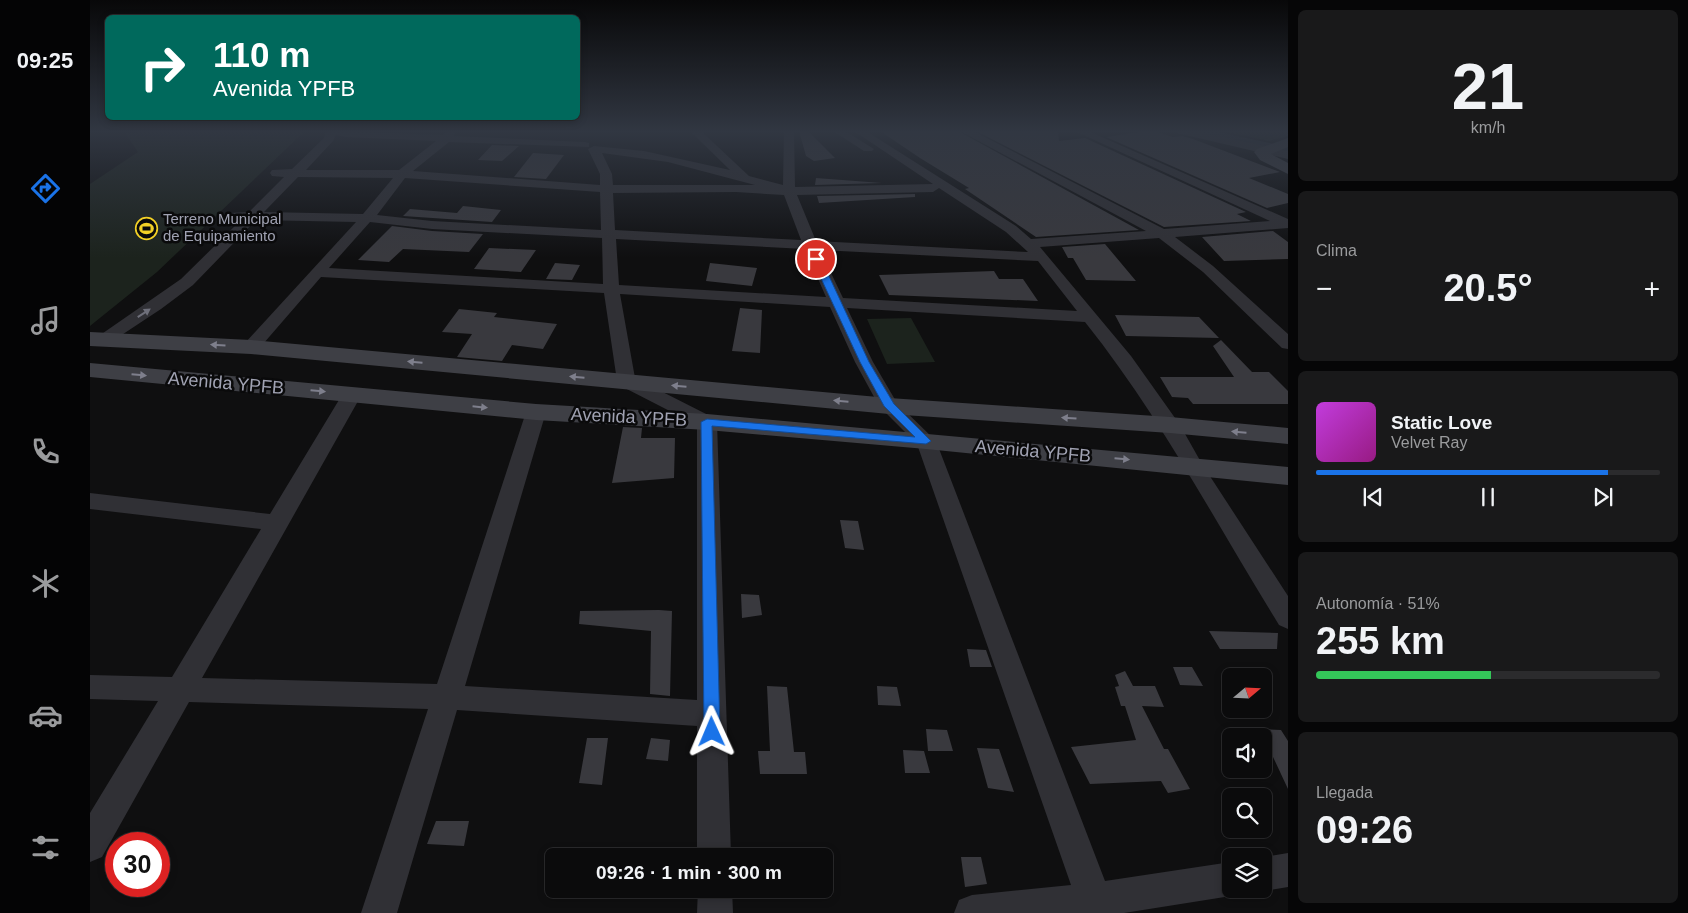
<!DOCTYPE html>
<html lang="es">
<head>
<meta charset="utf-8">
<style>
	:root { --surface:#0b0b0c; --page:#19191a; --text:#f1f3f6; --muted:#9a9b9d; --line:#2b2b2d; --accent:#1a73e8 }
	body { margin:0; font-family:Arial,sans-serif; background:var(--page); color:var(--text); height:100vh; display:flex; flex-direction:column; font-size:19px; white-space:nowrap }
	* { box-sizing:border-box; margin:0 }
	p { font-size:16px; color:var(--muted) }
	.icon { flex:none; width:28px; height:28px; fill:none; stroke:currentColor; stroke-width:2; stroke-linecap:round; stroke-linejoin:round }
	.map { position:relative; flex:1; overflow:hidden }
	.panel { display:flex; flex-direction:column; gap:10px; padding:10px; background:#060607; width:400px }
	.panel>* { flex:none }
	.hud { position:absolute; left:15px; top:15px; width:475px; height:105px; border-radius:8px; box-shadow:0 2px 8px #0003,0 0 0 1px var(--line); background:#00695c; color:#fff; overflow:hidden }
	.needle { width:32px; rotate:71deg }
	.fabs { position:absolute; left:1132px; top:668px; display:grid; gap:10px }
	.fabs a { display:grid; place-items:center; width:50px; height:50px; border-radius:8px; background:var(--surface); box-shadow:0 2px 8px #0003,0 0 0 1px var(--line); font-size:25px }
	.speed { position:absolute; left:15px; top:832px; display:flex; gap:10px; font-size:25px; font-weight:700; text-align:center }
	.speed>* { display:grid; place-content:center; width:65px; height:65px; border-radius:50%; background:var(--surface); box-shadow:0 2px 8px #0003,0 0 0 1px var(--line); line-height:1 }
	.speed .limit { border:8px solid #d22; background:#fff; color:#111 }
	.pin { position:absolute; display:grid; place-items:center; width:42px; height:42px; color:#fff; margin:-21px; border:2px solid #fff; border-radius:50%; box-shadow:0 1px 5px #0007 }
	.me { position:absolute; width:55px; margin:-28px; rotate:359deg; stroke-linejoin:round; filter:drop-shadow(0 0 4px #0008) }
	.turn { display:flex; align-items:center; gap:18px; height:105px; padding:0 25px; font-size:22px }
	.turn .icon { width:65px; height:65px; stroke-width:2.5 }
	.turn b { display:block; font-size:35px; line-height:42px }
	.big { font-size:38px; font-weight:700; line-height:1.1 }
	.panel .widget { flex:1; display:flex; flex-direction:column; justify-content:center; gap:8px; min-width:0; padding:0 18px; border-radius:8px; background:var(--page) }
	.panel .dial { align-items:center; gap:0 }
	.dial b { font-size:65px; line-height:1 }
	.song { display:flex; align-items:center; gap:15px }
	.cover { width:60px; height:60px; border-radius:8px; background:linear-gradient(135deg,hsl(290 70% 55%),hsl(310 70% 35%)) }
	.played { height:5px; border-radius:2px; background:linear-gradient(90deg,var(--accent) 85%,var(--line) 85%) }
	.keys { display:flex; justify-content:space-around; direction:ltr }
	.heat { display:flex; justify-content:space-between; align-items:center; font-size:28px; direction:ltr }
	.charge { height:8px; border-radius:4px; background:linear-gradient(90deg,#34c759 51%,var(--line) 0) }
	.trip { position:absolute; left:455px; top:848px; width:288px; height:50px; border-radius:8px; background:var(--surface); box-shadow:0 2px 8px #0003,0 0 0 1px var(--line); font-weight:700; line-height:50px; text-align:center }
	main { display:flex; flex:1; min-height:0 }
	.tab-bar { display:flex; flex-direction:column; width:90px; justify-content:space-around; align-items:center; background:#040405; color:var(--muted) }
	.tab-bar .icon { width:35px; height:35px }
	.tab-bar .active { color:var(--accent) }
	.tab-bar b { font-size:22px; color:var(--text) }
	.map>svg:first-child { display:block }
	.green { fill:#1c231d }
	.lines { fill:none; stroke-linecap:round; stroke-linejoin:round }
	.canal { fill:#262b34; fill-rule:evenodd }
	.building { fill:#39393e }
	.street { fill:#303035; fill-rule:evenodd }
	.secondary { fill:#3e3f45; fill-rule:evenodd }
	.oneway { fill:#6e6f7a }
	.oneway2 { fill:#7e7f8c }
	.route { fill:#1a73e8; stroke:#114b97 }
	.labels { text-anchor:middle; stroke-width:5; stroke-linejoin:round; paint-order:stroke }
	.far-poi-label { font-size:15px; fill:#a0a2b2; stroke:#0a0a0b; text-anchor:start }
	.street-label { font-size:18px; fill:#a0a2b2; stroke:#0a0a0b }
</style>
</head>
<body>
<main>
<nav class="tab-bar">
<b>09:25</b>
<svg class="icon active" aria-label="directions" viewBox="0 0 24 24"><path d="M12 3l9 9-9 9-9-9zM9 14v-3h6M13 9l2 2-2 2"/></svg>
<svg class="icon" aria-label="music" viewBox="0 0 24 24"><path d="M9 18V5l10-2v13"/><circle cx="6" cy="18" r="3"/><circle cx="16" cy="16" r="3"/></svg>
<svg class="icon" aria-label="phone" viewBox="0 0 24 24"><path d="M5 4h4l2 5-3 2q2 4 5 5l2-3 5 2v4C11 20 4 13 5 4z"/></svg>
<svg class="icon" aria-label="climate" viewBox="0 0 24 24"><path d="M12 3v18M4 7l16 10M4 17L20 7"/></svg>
<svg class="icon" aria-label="car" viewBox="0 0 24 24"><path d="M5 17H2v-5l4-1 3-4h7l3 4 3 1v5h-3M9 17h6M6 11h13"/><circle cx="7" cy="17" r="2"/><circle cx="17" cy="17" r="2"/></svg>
<svg class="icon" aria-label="filters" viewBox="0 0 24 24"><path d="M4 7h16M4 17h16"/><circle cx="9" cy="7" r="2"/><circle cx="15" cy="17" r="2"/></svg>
</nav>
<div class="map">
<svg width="1198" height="913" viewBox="0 0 1198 913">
	<rect width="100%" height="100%" fill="#0f0f10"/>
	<path class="green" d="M74,131H215L67,272L0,326V184L48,152L35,133Z
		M1133,131H1198V136L1179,141Z
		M821,318L845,362L797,364L777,319Z"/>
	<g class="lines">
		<path class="canal" d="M1102,131H1123L1198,147V155L1108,135Z"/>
	</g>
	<path class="building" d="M709,131H718L745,158L724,161L716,156Z
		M790,131H868L1049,230L946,237L875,189L879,188L830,158Z
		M886,131H968L969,141L995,138L1156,212L1147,214L1161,221L1074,227Z
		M1056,131H1064L1083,137L1092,136L1103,139L1190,172L1159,178L1198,194V203L1177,208L1016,137Z
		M402,145L429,146L412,161L388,160Z
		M443,153L474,155L456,179L424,177Z
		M726,178L792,183L725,185Z
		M825,194V197L729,203L727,196Z
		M373,206L411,210L402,222L313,216L320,209L367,213Z
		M302,226L342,231L393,234L379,252L313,249L299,262L268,260Z
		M1183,231L1198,242V259L1134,261L1112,237Z
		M1015,244L1046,281L996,280L983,258H978L972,247Z
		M399,248L446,250L431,272L384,269Z
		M465,263L490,265L482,280L456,279Z
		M620,263L667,268L662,286L616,281Z
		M904,271L909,279H933L948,301L799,295L789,275Z
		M650,308L672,310L670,353L642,351Z
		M369,309L407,313L404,317L467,324L453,349L422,345L412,361L367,357L382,334L352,332Z
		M1025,315L1109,317L1129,338L1036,336Z
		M1131,340L1162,372H1179L1198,391V404H1103L1098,398L1082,397L1070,377H1144L1123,346Z
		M533,427L552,428L551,438H585L584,478L522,483Z
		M750,520L768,521L774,550L755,548Z
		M651,594L669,595L672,615L652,618Z
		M569,610L582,611L580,696L560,694L561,631L489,624L490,611Z
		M1119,631L1188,633L1187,649H1130Z
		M877,649L896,650L902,667H880Z
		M1083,667H1102L1113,686L1090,685Z
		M1035,671L1043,686H1065L1074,707L1052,706L1074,749H1078L1100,789L1078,793L1071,781L1000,784L981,747L1046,740L1035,706H1031L1025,687L1029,686L1025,675Z
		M677,686L697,687L704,752H715L717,774H670L668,751H680Z
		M787,686L807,687L811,706L788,705Z
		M836,729L857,730L863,751H838Z
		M1170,729L1191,730L1198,741V789Z
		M497,738H518L512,785L489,783Z
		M561,738L580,740L578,761L556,759Z
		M887,748L909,749L924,792L898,788Z
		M813,750L834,751L840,773H815Z
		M346,821H379L374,846L337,844Z
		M871,857H891L897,884L875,887Z"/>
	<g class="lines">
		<path class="street" d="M236,131L353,135L356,131H366L364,136L495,142L499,143V147L359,142L323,171L510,185V174L498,149L504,146L554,151L640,170L600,131H611L659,176L693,185L694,131H704L705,187L843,184L764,131H776L926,226L941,239L1056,231L870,131H883L1074,229L1180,221L985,131H998L1198,219V228L1085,237L1123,266L1198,334V349L1192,348L1113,272L1069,238L950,247L1041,356L1090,425L1112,464L1198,596V629L1189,625C1126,523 1070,416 995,322L757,308L783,362L807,403L846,441L1015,881L1141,862V889H1154L1153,891L1141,896L1034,913H864L869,900L882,895L981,885L827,444L789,406L765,362L740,307L530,294L545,378L624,418L627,422L641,856H607V726L367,710L307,913H271L338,709L99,702L12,857L0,862V813L68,701L0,699V675L82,677L171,529L0,509V493L180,514L255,390H269L272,394L112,678L347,684L436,412L439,408H453L456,412L375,686L607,700V425L529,385L527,381L514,293L231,277L167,351H155L152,347L155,343L266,222L166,220L103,285L71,309L18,344H6L3,340L91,279L151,220L139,219L137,216L139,213L159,212L194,177L182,176L180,173L182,170L202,169L234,138ZM246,135L256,137L346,141L309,170H216L243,141ZM512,153L578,162L665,185H523L522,174ZM208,177L303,178L273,214L174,212ZM315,178L510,192L511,230L342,221L287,215ZM849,188L916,232L938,252L726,241L707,195L843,192ZM646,192L694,195L711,240L525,230L523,193ZM280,222L342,229L512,238L513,284L239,268ZM526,239L715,249L736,297L529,285ZM730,250L948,261L987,311L753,298Z
			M743,131H755L784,149L782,151H774Z
			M1086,131H1104L1198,151V159L1087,133Z
			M1198,853V887L1174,891L1168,889H1174V857Z
			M608,889H642L643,913H607Z"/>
		<path class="secondary" d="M1198,138V147L1181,154L1198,163V174L1170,160L1164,152L1167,149Z
			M0,332L161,340L799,398L1080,417L1198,428V444L1080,433L799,414L161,354L0,346Z
			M0,363L446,404L617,414L1198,467V485L836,449L617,430L446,420L0,377Z"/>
	</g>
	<defs><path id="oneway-solid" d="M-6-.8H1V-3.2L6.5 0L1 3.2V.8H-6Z" transform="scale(1.25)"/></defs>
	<use class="oneway" href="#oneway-solid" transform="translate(54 313) rotate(-33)"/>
	<g class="oneway2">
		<use href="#oneway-solid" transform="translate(128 345) rotate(-177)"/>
		<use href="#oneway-solid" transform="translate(325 362) rotate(-175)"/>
		<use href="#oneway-solid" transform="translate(49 375) rotate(5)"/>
		<use href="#oneway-solid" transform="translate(487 377) rotate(-175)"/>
		<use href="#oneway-solid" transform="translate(589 386) rotate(-175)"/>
		<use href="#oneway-solid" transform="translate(228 391) rotate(5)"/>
		<use href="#oneway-solid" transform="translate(751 401) rotate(-175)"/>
		<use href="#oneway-solid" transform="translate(390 407) rotate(6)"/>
		<use href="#oneway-solid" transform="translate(979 418) rotate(-176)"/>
		<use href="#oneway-solid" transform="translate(1149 432) rotate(-175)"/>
		<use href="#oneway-solid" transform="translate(1032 459) rotate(5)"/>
	</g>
	<linearGradient id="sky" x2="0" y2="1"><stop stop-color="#080809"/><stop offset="0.51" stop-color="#313742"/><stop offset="1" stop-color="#313742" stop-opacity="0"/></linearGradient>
	<rect width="1198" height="258" fill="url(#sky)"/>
	<path class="route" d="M726,256L731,259L779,362L804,404L841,441L836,444L622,426L630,732L628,737L622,739L616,737L614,732L611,422L617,419L825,437L794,406L770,362L722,259Z"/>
	<defs>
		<symbol id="stadium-ring" viewBox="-11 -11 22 22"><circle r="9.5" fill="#0a0a0b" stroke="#f2d026" stroke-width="1.5"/><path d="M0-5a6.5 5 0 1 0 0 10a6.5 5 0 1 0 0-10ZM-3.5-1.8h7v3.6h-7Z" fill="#f2d026"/></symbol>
	</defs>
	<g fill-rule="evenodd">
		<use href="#stadium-ring" x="44" y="216" width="25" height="25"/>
	</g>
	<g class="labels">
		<g class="far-poi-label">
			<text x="73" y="224">Terreno Municipal<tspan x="73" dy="17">de Equipamiento</tspan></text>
		</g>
		<g class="street-label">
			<text transform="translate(136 383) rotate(5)" y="6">Avenida YPFB</text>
			<text transform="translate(539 417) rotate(3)" y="6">Avenida YPFB</text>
			<text transform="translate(943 451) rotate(5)" y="6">Avenida YPFB</text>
		</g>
	</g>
</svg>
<div class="fabs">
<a><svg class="needle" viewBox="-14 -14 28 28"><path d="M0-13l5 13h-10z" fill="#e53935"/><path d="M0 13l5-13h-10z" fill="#9a9b9d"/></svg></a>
<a><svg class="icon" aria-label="sound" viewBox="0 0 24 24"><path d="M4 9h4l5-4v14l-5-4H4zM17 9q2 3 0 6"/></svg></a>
<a><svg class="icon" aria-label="search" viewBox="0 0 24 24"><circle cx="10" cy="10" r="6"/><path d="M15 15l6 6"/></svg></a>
<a><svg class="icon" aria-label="layers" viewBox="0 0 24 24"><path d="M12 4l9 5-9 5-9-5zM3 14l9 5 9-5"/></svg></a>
</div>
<div class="speed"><div class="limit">30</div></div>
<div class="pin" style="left:726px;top:259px;background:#d93025"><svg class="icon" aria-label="arrive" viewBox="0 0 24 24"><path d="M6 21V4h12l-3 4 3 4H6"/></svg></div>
<svg class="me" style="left:622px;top:732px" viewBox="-20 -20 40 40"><path d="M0-17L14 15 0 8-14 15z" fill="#1a73e8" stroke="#fff" stroke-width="4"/></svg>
<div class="trip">09:26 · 1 min · 300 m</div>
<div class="hud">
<div class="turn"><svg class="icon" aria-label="right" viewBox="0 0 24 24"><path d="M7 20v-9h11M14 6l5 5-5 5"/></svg><div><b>110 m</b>Avenida YPFB</div></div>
</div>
</div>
<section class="panel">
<div class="widget dial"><b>21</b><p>km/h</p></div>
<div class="widget"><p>Clima</p>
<div class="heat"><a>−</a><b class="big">20.5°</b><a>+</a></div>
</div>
<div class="widget">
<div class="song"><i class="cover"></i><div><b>Static Love</b><p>Velvet Ray</p></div></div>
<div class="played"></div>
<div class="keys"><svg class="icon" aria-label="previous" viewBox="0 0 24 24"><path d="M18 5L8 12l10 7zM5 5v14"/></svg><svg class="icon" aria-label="pause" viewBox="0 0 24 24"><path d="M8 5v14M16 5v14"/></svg><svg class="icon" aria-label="next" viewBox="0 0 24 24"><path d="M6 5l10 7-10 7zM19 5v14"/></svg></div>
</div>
<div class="widget"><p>Autonomía · 51%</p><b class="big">255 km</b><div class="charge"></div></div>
<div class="widget"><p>Llegada</p><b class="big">09:26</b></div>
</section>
</main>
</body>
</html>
